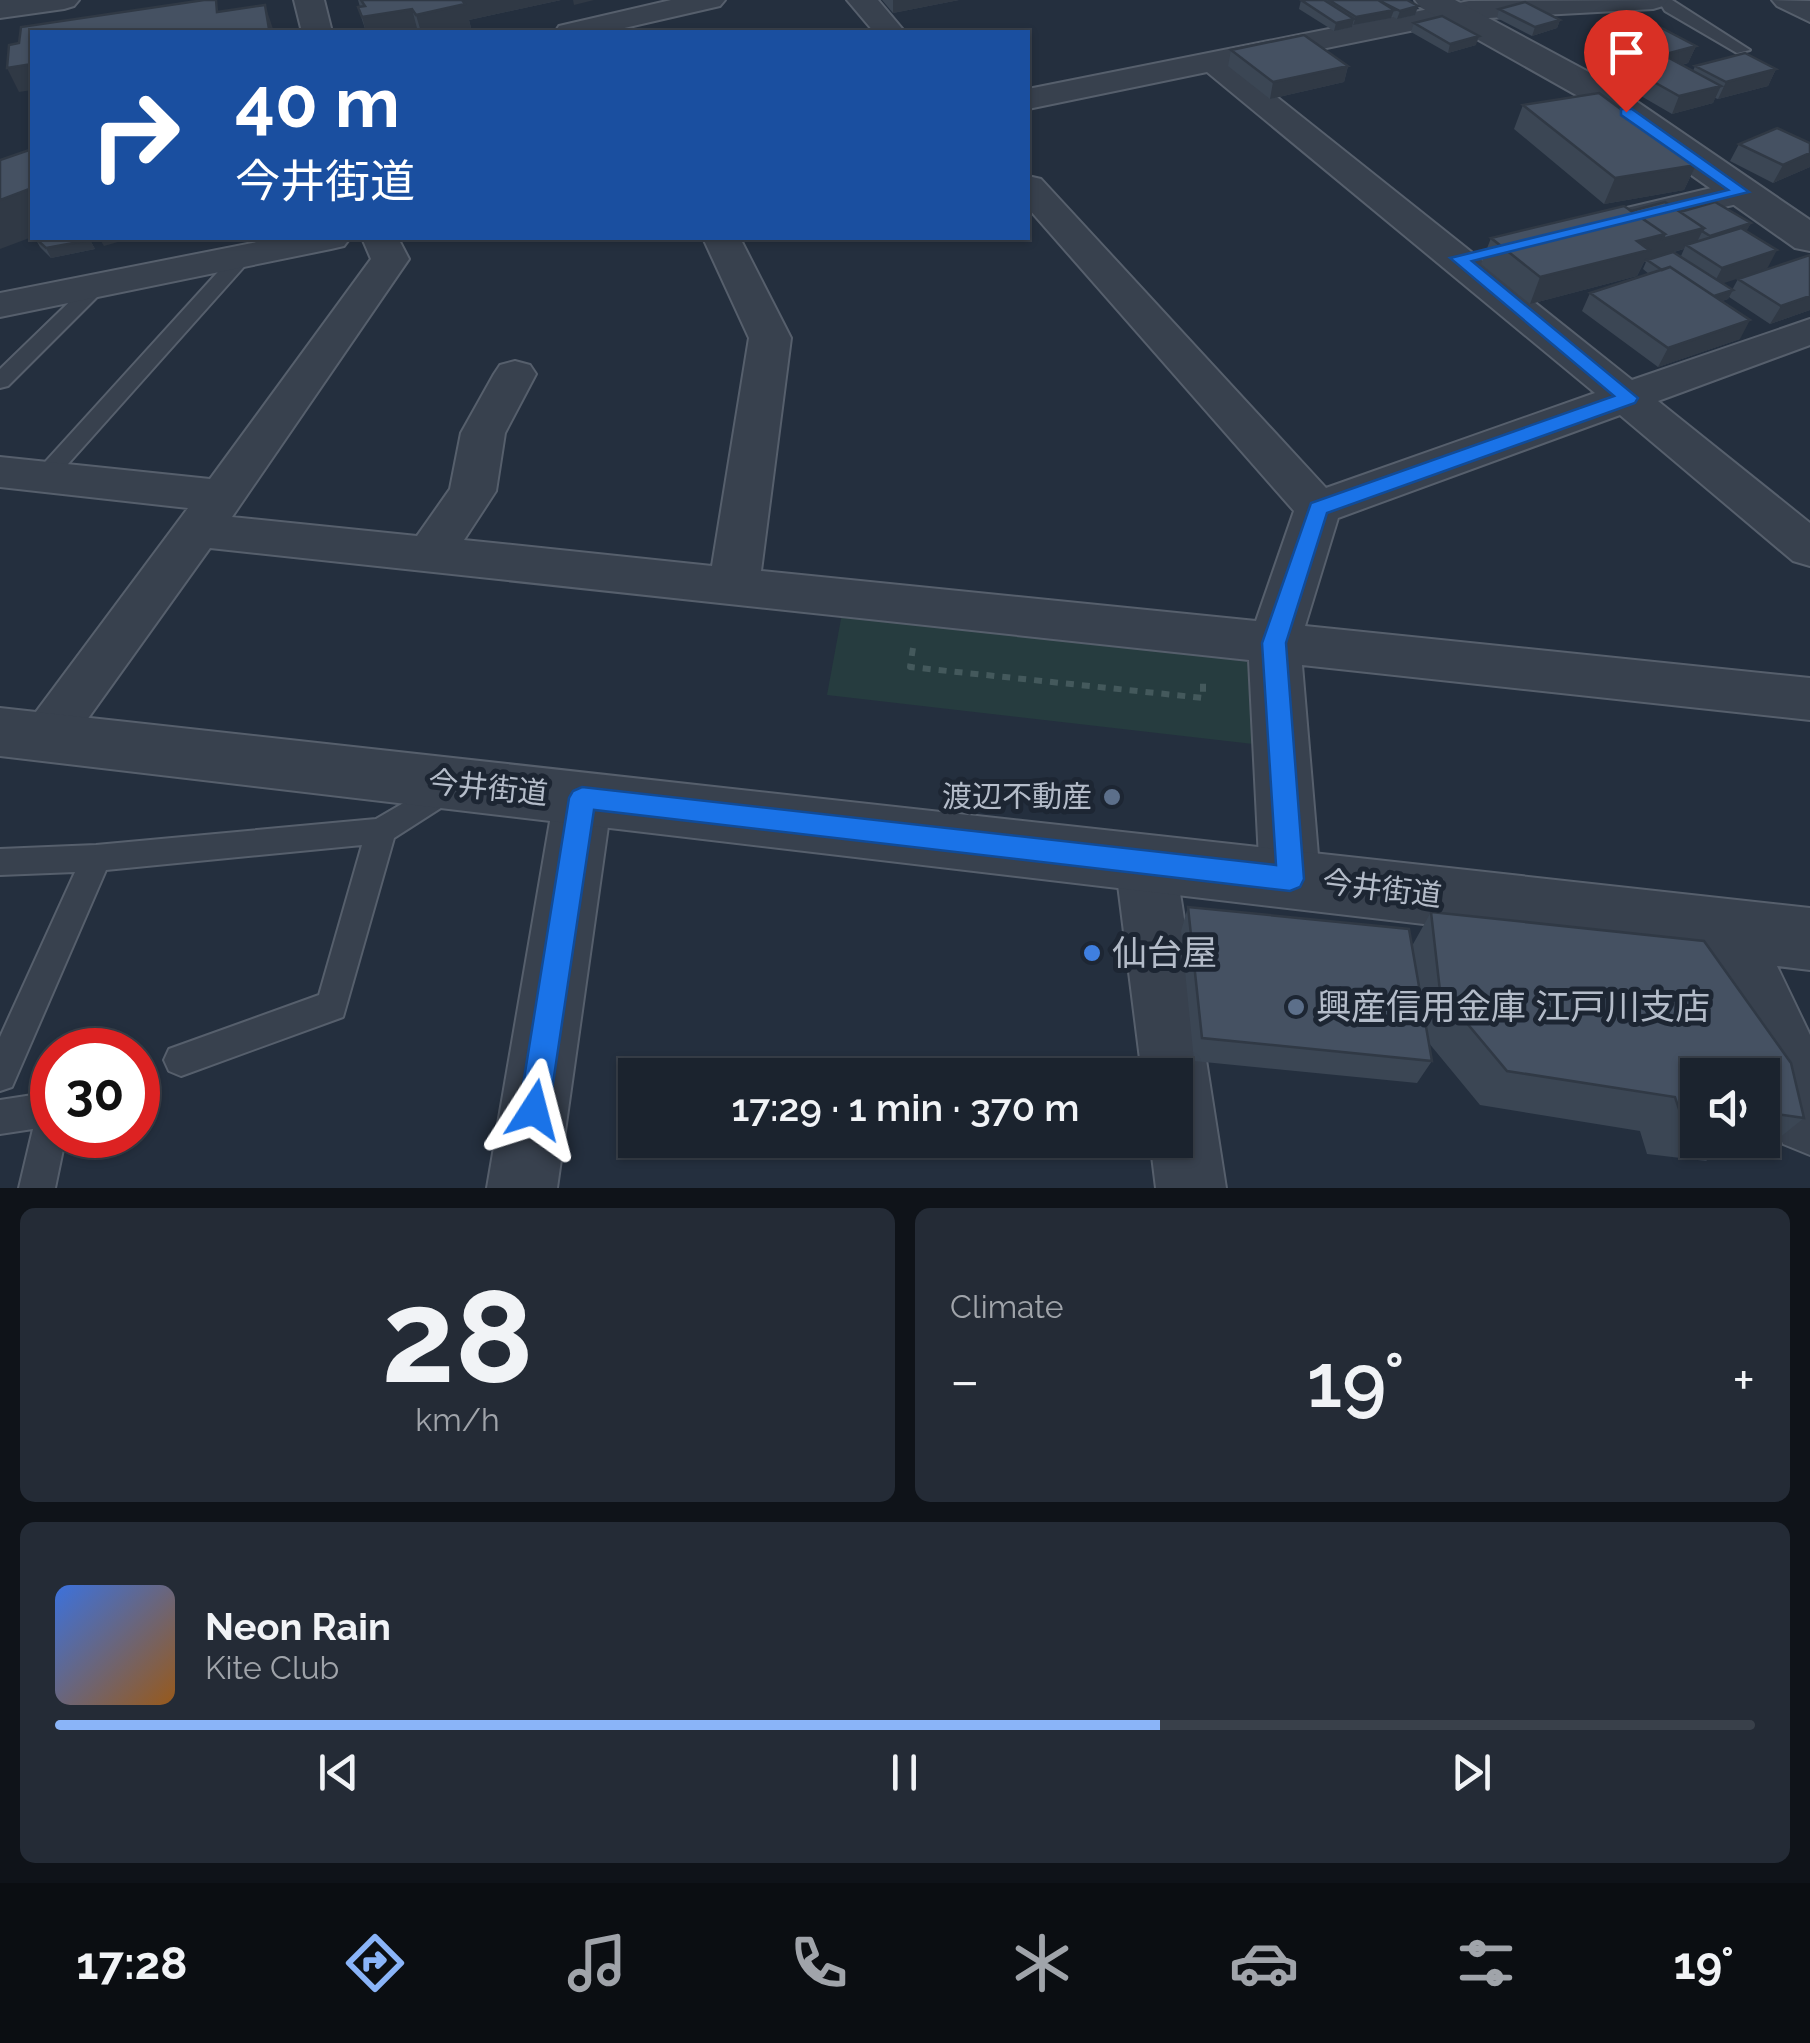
<!DOCTYPE html>
<html lang="en">
<head>
<meta charset="utf-8">
<style>
	:root { --surface:#1b232e; --page:#242b36; --text:#f1f3f6; --muted:#a0a4aa; --line:#39404a; --accent:#8ab4f8 }
	body { margin:0; font-family:Raleway,"Noto Sans JP",sans-serif; background:var(--page); color:var(--text); height:100vh; display:flex; flex-direction:column; font-size:38px; white-space:nowrap }
	* { box-sizing:border-box; margin:0 }
	p { font-size:32px; color:var(--muted) }
	.icon { flex:none; width:55px; height:55px; fill:none; stroke:currentColor; stroke-width:2; stroke-linecap:round; stroke-linejoin:round }
	.map { position:relative; height:1188px; overflow:hidden }
	.drawer { display:flex; flex-direction:column; gap:20px; padding:20px; background:#0f1319; flex:1 }
	.drawer>* { flex:none }
	.hud { position:absolute; left:30px; top:30px; width:1000px; height:210px; border-radius:0px; box-shadow:0 2px 8px #0004,0 0 0 2px var(--line); background:#1a4fa0; color:#fff; overflow:hidden }
	.controls { position:absolute; left:1680px; top:1058px; display:grid; gap:20px }
	.controls a { display:grid; place-items:center; width:100px; height:100px; border-radius:0px; background:var(--surface); box-shadow:0 2px 8px #0004,0 0 0 2px var(--line); font-size:50px }
	.speed { position:absolute; left:30px; top:1028px; display:flex; gap:20px; font-size:50px; font-weight:700; text-align:center }
	.speed>* { display:grid; place-content:center; width:130px; height:130px; border-radius:50%; background:var(--surface); box-shadow:0 2px 8px #0004,0 0 0 2px var(--line); line-height:1 }
	.speed .limit { border:15px solid #d22; background:#fff; color:#111 }
	.pin { position:absolute; display:grid; place-items:center; width:85px; height:85px; color:#fff; margin:-102px -42px; border-radius:50% 50% 50% 0; rotate:-45deg; box-shadow:0 0 10px #0007 }
	.pin .icon { rotate:45deg }
	.me { position:absolute; width:110px; margin:-55px; rotate:9deg; stroke-linejoin:round; filter:drop-shadow(0 0 8px #0008) }
	.turn { display:flex; align-items:center; gap:35px; height:210px; padding:0 40px; font-size:45px }
	.turn .icon { width:130px; height:130px; stroke-width:2.5 }
	.turn b { display:block; font-size:70px; line-height:85px }
	.big { font-size:75px; font-weight:600; line-height:1.1 }
	.drawer .card { flex:1; display:flex; flex-direction:column; justify-content:center; gap:15px; min-width:0; padding:0 35px; border-radius:15px; background:var(--page) }
	.drawer .dial { align-items:center; gap:0 }
	.dial b { font-size:130px; line-height:1 }
	.song { display:flex; align-items:center; gap:30px }
	.cover { width:120px; height:120px; border-radius:15px; background:linear-gradient(135deg,hsl(220 70% 55%),hsl(30 70% 35%)) }
	.played { height:10px; border-radius:5px; background:linear-gradient(90deg,var(--accent) 65%,var(--line) 65%) }
	.keys { display:flex; justify-content:space-around; direction:ltr }
	.heat { display:flex; justify-content:space-between; align-items:center; font-size:55px; direction:ltr }
	.drawer .tiles { flex:1; display:grid; gap:20px; grid-template-columns:1fr 1fr }
	.card:last-child { grid-column:span 2 }
	.trip { position:absolute; left:618px; top:1058px; width:575px; height:100px; border-radius:0px; background:var(--surface); box-shadow:0 2px 8px #0004,0 0 0 2px var(--line); font-weight:600; line-height:100px; text-align:center }
	.dock { display:flex; height:160px; justify-content:space-around; align-items:center; background:#0b0e12; color:var(--muted) }
	.dock .icon { width:70px; height:70px }
	.dock .on { color:var(--accent) }
	.dock b { font-size:45px; color:var(--text) }
	.map>svg:first-child { display:block }
	.green { fill:#263c3f }
	.lines { fill:none; stroke-linecap:round; stroke-linejoin:round }
	.service-casing { stroke:#565f6c; stroke-width:4 }
	.minor-casing { stroke:#565f6c; stroke-width:4 }
	.tertiary-casing { stroke:#565f6c; stroke-width:4 }
	.path { stroke:#44595c; stroke-width:6; stroke-dasharray:8 8; stroke-linecap:butt }
	.service { fill:#38414e; fill-rule:evenodd }
	.minor { fill:#38414e; fill-rule:evenodd }
	.tertiary { fill:#38414e; fill-rule:evenodd }
	.wall { fill:#3b4654; fill-rule:evenodd }
	.shaded-wall { fill:#303945 }
	.building { fill:#455162; stroke:#303945; stroke-width:2.5 }
	.route { fill:#1a73e8; stroke:#114b97; stroke-width:2.5 }
	.service-dot { fill:#5c6f8a; stroke:#1d2633; stroke-width:4 }
	.shop-dot { fill:#3f7fe0; stroke:#1d2633; stroke-width:4 }
	.labels { text-anchor:middle; stroke-width:10; stroke-linejoin:round; paint-order:stroke }
	.street-label { font-size:30px; fill:#b4bcc9; stroke:#1d2633 }
	.poi-label { font-size:30px; fill:#b4bcc9; stroke:#1d2633; text-anchor:end }
	.near-poi-label { font-size:35px; fill:#b4bcc9; stroke:#1d2633; text-anchor:start }
</style>
</head>
<body>
<div class="map">
<svg width="1810" height="1188" viewBox="0 0 1810 1188">
	<rect width="100%" height="100%" fill="#242f3e"/>
	<path class="green" d="M843,608L1247,655L1253,744L827,695Z"/>
	<g class="lines">
		<defs>
			<path id="service" d="M1658,0H1672L1750,50L1737,53L1665,11Z
				M243,250L253,256L250,260L52,482H36L33,477L36,472L236,252Z
				M98,279L108,285L105,289L8,386L0,388V369L91,281Z
				M448,777L458,781L462,789L458,797L394,838L343,1017L181,1076L169,1071L164,1060L169,1049L319,995L362,845L106,870L12,1087L0,1091V1037L75,872L0,875V849L96,845L376,819Z
				M52,1092V1135H66L55,1188H19L33,1129L0,1134V1100Z"/>
			<path id="minor" d="M0,0H79L74,6L64,9L0,18Z
				M294,0H324L332,32H302Z
				M671,0H725L720,6L607,32H555L559,26Z
				M847,0H878L905,32H874Z
				M1668,0L1663,6L1653,9L1469,19L1238,66L1632,380L1810,319V345L1658,401L1810,523V566L1793,561L1620,415L1338,518L1305,626L1810,678V720L1302,665L1320,879L1311,898L1290,905L1269,898L1260,879L1249,660L210,548L64,752L45,758L26,752L18,736L188,508L0,487V457L210,479L371,259L362,238H398L409,259L232,517L417,536L450,489L461,433L494,374L500,365L515,361L530,365L536,374L505,433L496,491L464,540L712,566L749,338L703,238H740L791,338L761,571L1256,621L1294,511L1028,208V176L1041,179L1326,488L1595,393L1207,72L1028,109V89L1469,1Z
				M1772,0L1810,1V22L1777,6Z
				M1741,181L1754,184L1759,192L1754,200L1610,234L1597,231L1592,223L1597,215Z
				M277,238H350L344,246L331,249L0,317V293Z
				M583,774L603,781L612,798L557,1188H487L554,798L563,781Z
				M1145,835L1166,843L1175,861L1226,1188H1156L1150,1140H1175V1075H1142L1115,861L1124,843Z"/>
			<path id="tertiary" d="M1415,0H1455L1611,84L1810,220V251L1795,248L1585,100L1420,7Z
				M0,708L1810,908V970L1777,966L1810,1035V1155L1783,1144L1762,1095V1075H1754L1703,957L0,756Z"/>
		</defs>
		<use href="#service" class="service-casing"/>
		<use href="#minor" class="minor-casing"/>
		<use href="#tertiary" class="tertiary-casing"/>
		<path class="path" d="M913,648L910,667L1203,698V678"/>
		<use href="#service" class="service"/>
		<use href="#minor" class="minor"/>
		<use href="#tertiary" class="tertiary"/>
	</g>
	<path class="wall" d="M358,0H561L469,20L471,28L449,32H366L358,7H360Z
		M882,0H959L893,13Z
		M1301,0H1407L1418,6L1415,15L1397,19L1392,16L1391,18L1353,25L1352,27L1334,31L1299,9Z
		M1499,9L1560,20L1557,28L1532,36L1497,18Z
		M1414,23L1476,45L1448,53L1411,32Z
		M1609,35L1696,46L1688,63L1682,65L1693,71L1695,66L1776,69L1768,86L1718,99L1715,98L1713,103L1672,114L1622,85L1629,68H1631L1603,51Z
		M1231,50L1348,66L1344,82L1270,99L1228,66Z
		M1523,105L1696,165L1684,190L1604,204L1514,129Z
		M1810,143V167L1773,183L1730,161L1739,144Z
		M1631,211L1680,212L1751,223L1746,231L1767,269L1722,283L1732,290L1738,279L1810,310L1770,324L1729,297L1728,299L1722,301L1740,339L1658,367L1582,311L1590,293L1649,274L1643,269L1646,262H1644L1637,276L1530,304L1481,264L1491,238ZM1684,249L1681,256L1674,252Z
		M35,238L90,240L95,249L51,258L40,247Z
		M1188,907L1409,929L1412,946L1431,912L1704,941L1791,1063L1804,1118L1763,1151L1725,1145L1706,1161L1647,1154L1640,1131L1480,1105L1428,1042L1432,1061L1417,1083L1194,1061L1181,931ZM1698,1075H1762V1140H1698Z"/>
	<path class="shaded-wall" d="M461,0H561L469,20L471,28L449,32H421L416,15Z
		M573,0H594L574,5Z
		M893,0H959L893,13Z
		M265,5L274,32H245Z
		M1418,6L1415,15L1397,19L1400,11Z
		M412,9L418,32H366L362,17Z
		M1394,10L1391,18L1353,25L1356,17Z
		M1354,19L1352,27L1334,31L1336,23Z
		M1560,20L1557,28L1532,36L1535,27Z
		M1479,36L1476,45L1448,53L1450,44Z
		M1696,46L1688,63L1644,74L1651,58Z
		M32,64V90L19,92L7,68Z
		M1348,66L1344,82L1270,99L1273,82Z
		M1776,69L1768,86L1718,99L1726,82Z
		M1721,86L1713,103L1672,114L1679,96Z
		M1810,153V167L1773,183L1783,165Z
		M1696,165L1684,190L1604,204L1615,178Z
		M32,188V237L0,249V200Z
		M1751,223L1746,232L1705,245L1710,236Z
		M1704,228L1695,246L1686,245L1684,249L1654,257L1652,260L1644,262L1637,276L1530,304L1540,277L1637,241L1665,234Z
		M99,238H132L104,246Z
		M90,240L95,249L51,258L46,248Z
		M1777,250L1767,269L1712,287L1722,268Z
		M1733,290L1728,299L1701,308L1706,299Z
		M1810,296V310L1770,324L1781,306Z
		M1750,320L1740,339L1658,367L1668,348Z"/>
	<path class="building" d="M204,0H216L217,12L265,5L269,29L245,32H32V64L7,68L9,45L19,43L21,27Z
		M361,0H462L465,4L416,15L412,9L362,17L358,7L365,6Z
		M1301,0H1324L1354,19L1336,23Z
		M1329,0H1378L1394,10L1356,17Z
		M1378,0H1407L1418,6L1400,11Z
		M1525,2L1560,20L1535,27L1499,9Z
		M1442,16L1479,36L1450,44L1414,23Z
		M1654,24L1696,46L1651,58L1609,35Z
		M1304,35L1348,66L1273,82L1231,50Z
		M1745,53L1776,69L1726,82L1695,66Z
		M1669,58L1721,86L1679,96L1629,68Z
		M1599,93L1696,165L1615,178L1523,105Z
		M1777,128L1810,143V153L1783,165L1739,144Z
		M32,149V188L0,200V160Z
		M1665,202L1704,228L1662,239L1665,234L1631,211Z
		M1715,202L1751,223L1710,236L1702,231L1704,228L1680,212Z
		M1624,206L1665,234L1637,241L1649,250L1540,277L1491,238Z
		M1741,228L1777,250L1722,268L1686,245Z
		M35,238H88L90,240L46,248Z
		M1673,252L1733,290L1714,296L1670,267L1662,270L1647,260Z
		M1810,255V296L1781,306L1738,279Z
		M1670,267L1750,320L1668,348L1590,293Z
		M1188,907L1409,929L1432,1061L1202,1038Z
		M1431,912L1704,941L1791,1063L1804,1118L1762,1112V1075H1698V1123L1683,1121L1675,1097L1507,1071L1440,991Z"/>
	<path class="route" d="M1621,109H1632L1749,192L1472,261L1638,398L1635,403L1327,513L1286,643L1304,879L1300,887L1290,891L594,810L549,1110L545,1121L534,1125L523,1121L519,1110L569,798L573,791L582,787L1276,865L1262,643L1311,503L1614,396L1450,258L1728,190L1621,115Z"/>
	<g class="service-dot">
		<circle cx="1112" cy="797" r="10"/>
		<circle cx="1296" cy="1007" r="10"/>
	</g>
	<circle class="shop-dot" cx="1092" cy="953" r="10"/>
	<g class="labels">
		<g class="street-label">
			<text transform="translate(488 788) rotate(6)" y="10">今井街道</text>
			<text transform="translate(1382 889) rotate(7)" y="10">今井街道</text>
		</g>
		<g class="poi-label">
			<text x="1092" y="807">渡辺不動産</text>
		</g>
		<g class="near-poi-label">
			<text x="1112" y="965">仙台屋</text>
			<text x="1316" y="1019">興産信用金庫 江戸川支店</text>
		</g>
	</g>
</svg>
<div class="controls">
<a><svg class="icon" aria-label="sound" viewBox="0 0 24 24"><path d="M4 9h4l5-4v14l-5-4H4zM17 9q2 3 0 6"/></svg></a>
</div>
<div class="speed"><div class="limit">30</div></div>
<div class="pin" style="left:1626px;top:112px;background:#d93025"><svg class="icon" aria-label="arrive" viewBox="0 0 24 24"><path d="M6 21V4h12l-3 4 3 4H6"/></svg></div>
<svg class="me" style="left:534px;top:1110px" viewBox="-20 -20 40 40"><path d="M0-17L14 15 0 8-14 15z" fill="#1a73e8" stroke="#fff" stroke-width="4"/></svg>
<div class="trip">17:29 · 1 min · 370 m</div>
<div class="hud">
<div class="turn"><svg class="icon" aria-label="right" viewBox="0 0 24 24"><path d="M7 20v-9h11M14 6l5 5-5 5"/></svg><div><b>40 m</b>今井街道</div></div>
</div>
</div>
<section class="drawer">
<div class="tiles">
<div class="card dial"><b>28</b><p>km/h</p></div>
<div class="card"><p>Climate</p>
<div class="heat"><a>−</a><b class="big">19°</b><a>+</a></div>
</div>
<div class="card">
<div class="song"><i class="cover"></i><div><b>Neon Rain</b><p>Kite Club</p></div></div>
<div class="played"></div>
<div class="keys"><svg class="icon" aria-label="previous" viewBox="0 0 24 24"><path d="M18 5L8 12l10 7zM5 5v14"/></svg><svg class="icon" aria-label="pause" viewBox="0 0 24 24"><path d="M8 5v14M16 5v14"/></svg><svg class="icon" aria-label="next" viewBox="0 0 24 24"><path d="M6 5l10 7-10 7zM19 5v14"/></svg></div>
</div>
</div>
</section>
<nav class="dock">
<b>17:28</b>
<svg class="icon on" aria-label="directions" viewBox="0 0 24 24"><path d="M12 3l9 9-9 9-9-9zM9 14v-3h6M13 9l2 2-2 2"/></svg>
<svg class="icon" aria-label="music" viewBox="0 0 24 24"><path d="M9 18V5l10-2v13"/><circle cx="6" cy="18" r="3"/><circle cx="16" cy="16" r="3"/></svg>
<svg class="icon" aria-label="phone" viewBox="0 0 24 24"><path d="M5 4h4l2 5-3 2q2 4 5 5l2-3 5 2v4C11 20 4 13 5 4z"/></svg>
<svg class="icon" aria-label="climate" viewBox="0 0 24 24"><path d="M12 3v18M4 7l16 10M4 17L20 7"/></svg>
<svg class="icon" aria-label="car" viewBox="0 0 24 24"><path d="M5 17H2v-5l4-1 3-4h7l3 4 3 1v5h-3M9 17h6M6 11h13"/><circle cx="7" cy="17" r="2"/><circle cx="17" cy="17" r="2"/></svg>
<svg class="icon" aria-label="filters" viewBox="0 0 24 24"><path d="M4 7h16M4 17h16"/><circle cx="9" cy="7" r="2"/><circle cx="15" cy="17" r="2"/></svg>
<b>19°</b>
</nav>
</body>
</html>
